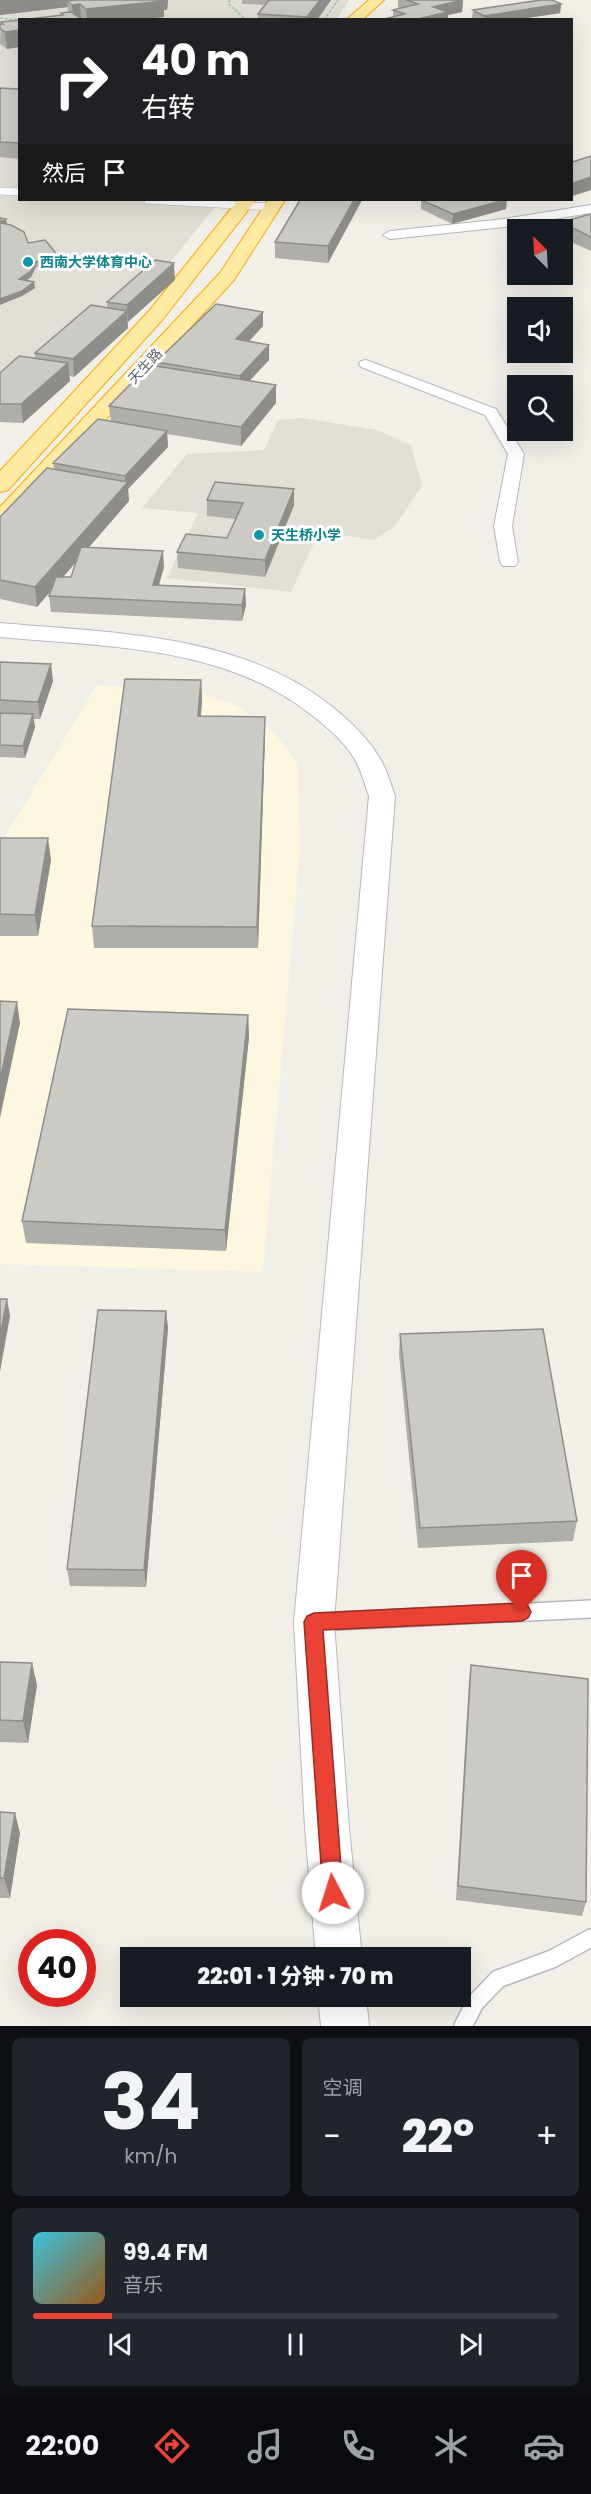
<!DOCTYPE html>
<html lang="zh">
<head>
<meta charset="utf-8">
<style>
	:root { --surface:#171b24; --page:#20242c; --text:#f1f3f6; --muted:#9ea1a6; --line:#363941; --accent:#ea4335 }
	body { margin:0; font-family:Poppins,"Noto Sans SC",sans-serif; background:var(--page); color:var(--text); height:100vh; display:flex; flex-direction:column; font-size:22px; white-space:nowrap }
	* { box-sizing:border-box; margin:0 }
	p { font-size:20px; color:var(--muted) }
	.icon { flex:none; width:33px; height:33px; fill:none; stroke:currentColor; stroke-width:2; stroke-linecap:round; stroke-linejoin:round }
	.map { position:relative; height:2026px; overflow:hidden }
	.drawer { display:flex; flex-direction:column; gap:12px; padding:12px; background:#0d0f14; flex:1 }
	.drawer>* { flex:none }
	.hud { position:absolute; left:18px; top:18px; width:555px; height:183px; border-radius:0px; box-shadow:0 6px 24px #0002; background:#202124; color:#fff; overflow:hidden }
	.needle { width:39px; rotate:336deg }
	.fabs { position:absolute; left:507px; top:219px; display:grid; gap:12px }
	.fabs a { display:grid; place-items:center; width:66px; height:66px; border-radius:0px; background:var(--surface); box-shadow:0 6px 24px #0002; font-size:30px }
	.speed { position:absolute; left:18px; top:1929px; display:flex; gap:12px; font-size:30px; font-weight:700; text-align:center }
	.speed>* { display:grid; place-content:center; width:78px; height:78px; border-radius:50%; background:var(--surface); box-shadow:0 6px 24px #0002; line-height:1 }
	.speed .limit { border:9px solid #d22; background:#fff; color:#111 }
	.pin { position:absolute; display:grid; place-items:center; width:51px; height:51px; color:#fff; margin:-62px -26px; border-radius:50% 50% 50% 0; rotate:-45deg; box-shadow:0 0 6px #0007 }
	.pin .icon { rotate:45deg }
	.me { position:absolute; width:66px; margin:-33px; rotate:355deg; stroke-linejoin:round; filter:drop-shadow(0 0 4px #0008) }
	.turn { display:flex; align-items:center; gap:21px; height:126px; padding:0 24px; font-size:27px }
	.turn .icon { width:78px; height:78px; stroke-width:2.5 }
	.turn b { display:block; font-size:42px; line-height:51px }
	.then { display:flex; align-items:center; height:57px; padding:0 24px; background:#0003; gap:12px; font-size:22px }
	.big { font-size:45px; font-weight:800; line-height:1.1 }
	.drawer .card { flex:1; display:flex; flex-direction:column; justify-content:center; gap:9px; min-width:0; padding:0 21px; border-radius:9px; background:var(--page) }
	.drawer .dial { align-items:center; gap:0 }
	.dial b { font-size:78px; line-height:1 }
	.song { display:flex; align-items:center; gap:18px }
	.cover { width:72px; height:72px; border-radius:9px; background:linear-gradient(135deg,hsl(190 70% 55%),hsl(30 70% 35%)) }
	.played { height:6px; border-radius:3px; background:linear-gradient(90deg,var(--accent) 15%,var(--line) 15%) }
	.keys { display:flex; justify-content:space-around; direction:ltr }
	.heat { display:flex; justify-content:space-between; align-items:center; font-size:33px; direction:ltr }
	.drawer .tiles { flex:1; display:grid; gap:12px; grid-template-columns:1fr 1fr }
	.card:last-child { grid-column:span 2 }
	.trip { position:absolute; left:120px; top:1947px; width:351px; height:60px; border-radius:0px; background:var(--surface); box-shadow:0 6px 24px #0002; font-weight:800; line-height:60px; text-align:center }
	.tab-bar { display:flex; height:96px; justify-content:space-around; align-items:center; background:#090b0e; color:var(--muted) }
	.tab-bar .icon { width:42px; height:42px }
	.tab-bar .selected { color:var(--accent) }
	.tab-bar b { font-size:27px; color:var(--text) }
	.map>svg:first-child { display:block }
	.commercial { fill:#fef7e0 }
	.education { fill:#e1ded6 }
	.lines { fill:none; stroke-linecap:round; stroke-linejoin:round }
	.service-far1-casing { stroke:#b5b8bc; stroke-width:8 }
	.service-casing { stroke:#b5b8bc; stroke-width:20 }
	.minor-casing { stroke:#b5b8bc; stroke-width:2 }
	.tertiary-casing { stroke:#b5b8bc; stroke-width:2 }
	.trunk-casing { stroke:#f9ab00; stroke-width:2 }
	.path { stroke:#9cc7a9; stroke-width:1.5; stroke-dasharray:3 1.5; stroke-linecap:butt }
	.service-far1 { stroke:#fff; stroke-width:7 }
	.service { stroke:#fff; stroke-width:17 }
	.minor { fill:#fff; fill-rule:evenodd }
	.tertiary { fill:#fff; fill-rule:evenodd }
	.trunk { fill:#feeaa1; fill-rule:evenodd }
	.wall { fill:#afaea9; fill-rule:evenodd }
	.shaded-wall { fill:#8f8d8a }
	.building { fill:#cccac5; stroke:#8f8d8a; stroke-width:1.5 }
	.route { fill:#ea4335; stroke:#982c22; stroke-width:1.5 }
	.culture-dot { fill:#0f9aa8; stroke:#fff; stroke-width:2 }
	.labels { text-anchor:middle; stroke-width:6; stroke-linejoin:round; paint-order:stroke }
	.far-culture-label { font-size:14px; font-weight:bold; fill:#0d838f; stroke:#fff; text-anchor:start }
	.far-street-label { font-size:14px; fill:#5f6368; stroke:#fff }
</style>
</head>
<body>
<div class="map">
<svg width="591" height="2026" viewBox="0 0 591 2026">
	<rect width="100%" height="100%" fill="#f1efe8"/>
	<path class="commercial" d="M97,685L203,694L237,706L274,732L298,764L300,853L263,1272L0,1264V845Z"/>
	<path class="education" d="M0,0H349L337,19L20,20V200H221L162,272H152L9,378L0,387Z
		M302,418L377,430L411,445L422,486L394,527L374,540L319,532L291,592L167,578L198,513L142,508L187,454L264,450L278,420Z"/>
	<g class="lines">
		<defs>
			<path id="service-far1" d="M0,191L20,192
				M148,200L270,207"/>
			<path id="service" d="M318,1622L591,1609
				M463,2026L475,2003L498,1979L552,1959L591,1938"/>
			<path id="minor" d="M591,205V213L504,227L390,239L383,235L390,231L504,219Z
				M366,360L496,409L524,454L512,526L518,562L515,566H503L500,562L494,526L508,454L485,415L361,367L359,364L361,361Z"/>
			<path id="tertiary" d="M0,623C113,633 237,633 330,705C350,721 370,740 382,762C388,773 391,785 395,796L334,1622L349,1828L362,1958H316L305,1828L294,1622L369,796C364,783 361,769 354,758C343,740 326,726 309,713C222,645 105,647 0,637Z
				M318,1996H366L369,2026H321Z"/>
			<path id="trunk" d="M369,0H384L362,20H346Z
				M238,200H256L163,319L8,490L0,492V471L149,311Z
				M268,200H285L234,280L8,526L0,528V507L220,273Z"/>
		</defs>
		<use href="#service-far1" class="service-far1-casing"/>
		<use href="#service" class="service-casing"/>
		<use href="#minor" class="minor-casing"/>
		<use href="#tertiary" class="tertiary-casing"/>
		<use href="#trunk" class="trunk-casing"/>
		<path class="path" d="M230,0L228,3L246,20
			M0,18L20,20
			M324,20L338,0"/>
		<use href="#service-far1" class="service-far1"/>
		<use href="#service" class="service"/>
		<use href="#minor" class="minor"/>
		<use href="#tertiary" class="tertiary"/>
		<use href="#trunk" class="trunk"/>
	</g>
	<path class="wall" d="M0,0H168V3L167,10H164V17L139,20H21L61,15V13L68,12V7L0,15Z
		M242,0H331L317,20H258V14L265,5L242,4Z
		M398,0H463L462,12L448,15V20H380L393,17V10L398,9Z
		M561,4L560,13L514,20H474L472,18L473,10Z
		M20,20L7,49L0,44L1,22Z
		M20,87V159L0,157V88L17,89Z
		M591,156V190L572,196V162Z
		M300,200H362L328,263L275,258V242Z
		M421,200L506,209L452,224L421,209Z
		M591,214V251L562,238V230H560L561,222Z
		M7,224L28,243L55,257V267H36L31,277L26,281L35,288L22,296Z
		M175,280L127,322L128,328L74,377L69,376L70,381L23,423L0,422V373L35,358V353L107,308V302Z
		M263,312V326L249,342L269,345V360L249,381L276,385V403L241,446L167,434L168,447L128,489L129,501L89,547L164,567L159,585L245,589L246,605L242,621L51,612L49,596L51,590L37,607L0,599V517L54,469L53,463L111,421L109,406L157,366L156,362ZM76,562L71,577H63Z
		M207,500L294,505L265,577L178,568L177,552L227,538L236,519L207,516Z
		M0,662L53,681L40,719H34L35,727L25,758L0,757Z
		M201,680L202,700L201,716L265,737L258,948H94L92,926Z
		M0,838L51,860L38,936H0Z
		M248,1015L249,1037L226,1251L26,1243L22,1221Z
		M166,1311L168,1328L146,1587L70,1586L67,1569Z
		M400,1334L577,1521L573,1541L418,1548L399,1355Z
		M0,1662L37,1685L28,1743L0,1742Z
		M471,1665L586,1902L582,1916L456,1900L469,1681Z
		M0,1812L20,1833L10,1898H0Z"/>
	<path class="shaded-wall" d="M0,0H82L80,4L81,19L73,20L72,5L68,2H67L68,7L0,15Z
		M156,0H168L167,10H164V17L139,20H87L86,9Z
		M320,0H331L317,20H307V17Z
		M463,0L462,12L448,15V20H422L433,7Z
		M561,4L560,13L514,20H483L484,16Z
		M20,30V47L7,49L5,32Z
		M591,177V190L572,196L573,183Z
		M354,200H362L328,263V246Z
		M507,200L506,209L452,224L453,214Z
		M6,219L7,224L0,228V222Z
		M36,262V267L31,277L20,285L19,279Z
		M174,263L175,280L128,322L127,305Z
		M34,282L35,288L22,296L0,305V299Z
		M127,311L128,328L74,377L73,359Z
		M263,312V326L236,354V339Z
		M269,345V360L240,391V376Z
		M68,363L70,381L23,423L21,404Z
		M276,385V403L241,446V427Z
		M167,431L168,447L128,489L129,501L37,607L35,587L125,485V476Z
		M294,489V505L265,577V560Z
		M163,551L164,567L154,601L153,585Z
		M245,589L246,605L242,621V605Z
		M51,664L53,681L40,719L38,702Z
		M201,680L202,700L199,737L198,716Z
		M33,714L35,727L25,758L23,746Z
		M265,717V737L258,948L257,927Z
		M48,838L51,860L38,936L35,915Z
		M17,1002L20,1023L0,1118V1080Z
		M248,1015L249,1037L226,1251L225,1230Z
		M7,1299L10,1316L0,1372V1336Z
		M166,1311L168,1328L146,1587L144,1570Z
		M32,1663L37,1685L28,1743L23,1721Z
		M15,1813L20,1833L10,1898L4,1878Z"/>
	<path class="building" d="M75,0H163L164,1L86,9L80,4L72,5L67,1Z
		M269,0H320L307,17L258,14Z
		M406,0H463L433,7L448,12L422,18L426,20H380L405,14L393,10L418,4Z
		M541,0H552L561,4L484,16L473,10Z
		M71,12L82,19L21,20L63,15L61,13Z
		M20,20V30L5,32L0,29V24H3L1,22Z
		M20,87V143L0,142V88L17,89Z
		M591,156V177L573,183L572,182V162Z
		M300,200H354L328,246L275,242Z
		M421,200H505L453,214Z
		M591,214V237L561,222Z
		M0,218L6,219L0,222Z
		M0,223L11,225L24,232L28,243L45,240L55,252L54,262H36L31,271L19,279L34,282L22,291L0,299Z
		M155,260L174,263L127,305L107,302Z
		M216,304L263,312L236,339L269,345L240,376L156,362Z
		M91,305L127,311L73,359L35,353Z
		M19,356L68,363L21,404H0V373Z
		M149,365L276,385L241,427L109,406Z
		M98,419L167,431L125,476L53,463Z
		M47,468L128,482L35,587L0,580V517Z
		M215,482L294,489L265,560L177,552L186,534L227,538L243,503L207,500Z
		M81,547L163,551L153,585L245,589L242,605L49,596L56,577H71Z
		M0,662L51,664L38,702L0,700Z
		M125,679L201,680L198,716L265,717L257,927L92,926Z
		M0,713L33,714L23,746L0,745Z
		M0,838H48L35,915L0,914Z
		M0,1001L17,1002L0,1080Z
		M68,1009L248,1015L225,1230L22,1221Z
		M0,1299H7L0,1336Z
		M98,1310L166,1311L144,1570L67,1569Z
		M543,1329L577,1521L420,1528L400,1334Z
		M0,1662L32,1663L23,1721L0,1720Z
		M471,1665L588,1679L586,1902L458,1886Z
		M0,1812L15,1813L4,1878H0Z"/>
	<path class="route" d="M522,1603L528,1606L531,1612L528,1618L522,1621L323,1630L343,1893L340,1900L333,1903L326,1900L323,1893L304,1622L307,1616L314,1613Z"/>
	<g class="culture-dot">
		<circle cx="28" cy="262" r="6"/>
		<circle cx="259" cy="535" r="6"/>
	</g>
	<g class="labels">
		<g class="far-culture-label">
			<text x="40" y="267">西南大学体育中心</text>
			<text x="271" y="540">天生桥小学</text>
		</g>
		<g class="far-street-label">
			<text transform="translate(145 366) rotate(-47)" y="5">天生路</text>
		</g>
	</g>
</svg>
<div class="fabs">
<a><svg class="needle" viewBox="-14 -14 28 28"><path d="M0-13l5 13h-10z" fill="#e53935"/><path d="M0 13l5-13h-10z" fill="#9ea1a6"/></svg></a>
<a><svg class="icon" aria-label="sound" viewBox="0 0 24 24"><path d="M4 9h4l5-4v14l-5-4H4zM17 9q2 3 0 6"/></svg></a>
<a><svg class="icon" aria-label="search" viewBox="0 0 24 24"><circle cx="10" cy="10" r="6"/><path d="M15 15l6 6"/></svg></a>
</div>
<div class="speed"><div class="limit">40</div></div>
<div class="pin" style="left:522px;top:1612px;background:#d93025"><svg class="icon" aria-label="arrive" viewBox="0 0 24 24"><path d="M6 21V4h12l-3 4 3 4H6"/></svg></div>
<svg class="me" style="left:333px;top:1893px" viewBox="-20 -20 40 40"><circle r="19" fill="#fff"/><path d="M0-13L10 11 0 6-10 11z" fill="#ea4335"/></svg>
<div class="trip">22:01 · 1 分钟 · 70 m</div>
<div class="hud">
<div class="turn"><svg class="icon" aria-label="right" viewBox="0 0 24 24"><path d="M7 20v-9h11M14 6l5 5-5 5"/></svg><div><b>40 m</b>右转</div></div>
<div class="then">然后<svg class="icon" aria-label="arrive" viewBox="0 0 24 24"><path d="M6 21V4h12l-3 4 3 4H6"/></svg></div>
</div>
</div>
<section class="drawer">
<div class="tiles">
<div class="card dial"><b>34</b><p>km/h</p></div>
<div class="card"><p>空调</p>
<div class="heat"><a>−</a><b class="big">22°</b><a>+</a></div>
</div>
<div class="card">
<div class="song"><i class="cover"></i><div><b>99.4 FM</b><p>音乐</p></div></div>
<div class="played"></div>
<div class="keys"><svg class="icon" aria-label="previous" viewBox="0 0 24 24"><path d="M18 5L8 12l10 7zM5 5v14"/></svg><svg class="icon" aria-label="pause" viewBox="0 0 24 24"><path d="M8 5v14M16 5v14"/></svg><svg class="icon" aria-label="next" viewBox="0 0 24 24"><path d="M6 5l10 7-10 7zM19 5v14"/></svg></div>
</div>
</div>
</section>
<nav class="tab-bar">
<b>22:00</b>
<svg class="icon selected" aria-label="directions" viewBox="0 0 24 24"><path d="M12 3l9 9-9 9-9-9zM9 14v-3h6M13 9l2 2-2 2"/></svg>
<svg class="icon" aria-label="music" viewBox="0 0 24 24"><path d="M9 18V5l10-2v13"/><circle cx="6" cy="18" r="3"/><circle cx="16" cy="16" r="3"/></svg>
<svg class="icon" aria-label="phone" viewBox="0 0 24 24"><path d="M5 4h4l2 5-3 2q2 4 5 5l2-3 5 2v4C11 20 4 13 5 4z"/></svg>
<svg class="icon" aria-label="climate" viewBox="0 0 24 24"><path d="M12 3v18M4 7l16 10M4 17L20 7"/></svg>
<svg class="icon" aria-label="car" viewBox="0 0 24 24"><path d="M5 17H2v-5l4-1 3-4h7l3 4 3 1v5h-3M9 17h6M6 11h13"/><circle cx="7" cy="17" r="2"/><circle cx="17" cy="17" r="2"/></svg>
</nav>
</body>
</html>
